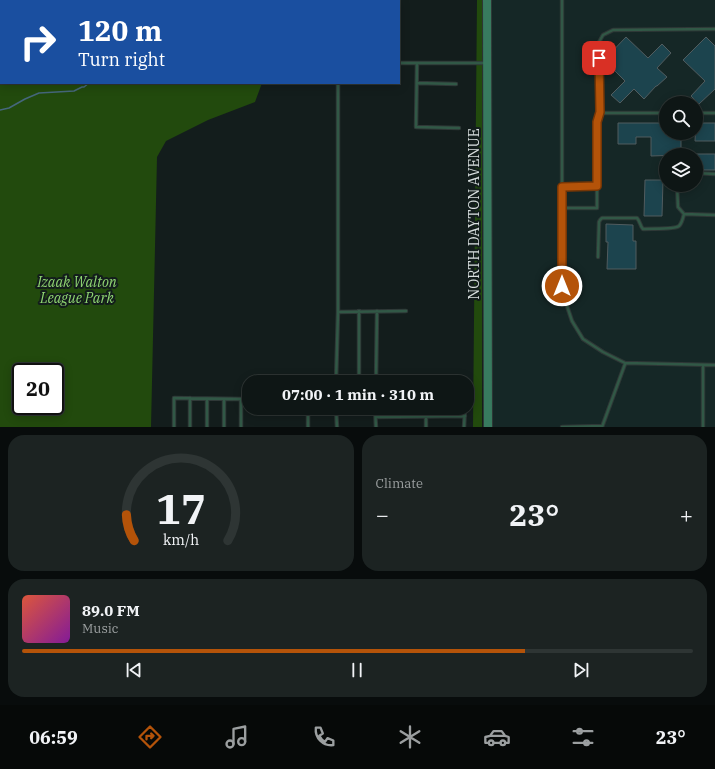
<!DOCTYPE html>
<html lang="en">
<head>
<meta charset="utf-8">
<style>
	:root { --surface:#0e1615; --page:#1c2322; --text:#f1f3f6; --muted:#9b9fa0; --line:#2e3534; --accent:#b45309 }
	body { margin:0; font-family:"IBM Plex Serif",serif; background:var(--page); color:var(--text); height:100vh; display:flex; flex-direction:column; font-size:15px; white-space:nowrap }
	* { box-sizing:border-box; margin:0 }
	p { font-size:13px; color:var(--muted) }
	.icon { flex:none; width:22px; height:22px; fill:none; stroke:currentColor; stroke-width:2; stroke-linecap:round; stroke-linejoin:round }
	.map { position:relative; height:427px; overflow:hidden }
	.panel { display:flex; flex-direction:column; gap:8px; padding:8px; background:#080c0c; flex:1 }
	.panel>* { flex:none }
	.banner { position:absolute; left:0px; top:0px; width:400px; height:84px; box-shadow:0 2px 10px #0003,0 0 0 1px var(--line); background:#1a4fa0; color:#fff; overflow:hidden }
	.tools { position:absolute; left:659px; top:96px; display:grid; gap:8px }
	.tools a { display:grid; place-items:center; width:44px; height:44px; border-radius:50%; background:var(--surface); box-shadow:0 2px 10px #0003,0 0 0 1px var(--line); font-size:20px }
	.speed { position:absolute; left:12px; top:363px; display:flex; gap:8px; font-size:20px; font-weight:700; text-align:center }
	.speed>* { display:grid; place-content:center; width:52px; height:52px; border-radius:50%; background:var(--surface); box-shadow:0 2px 10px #0003,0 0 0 1px var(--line); line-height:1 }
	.speed .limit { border:2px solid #111; border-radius:6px; background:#fff; color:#111 }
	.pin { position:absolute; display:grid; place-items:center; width:34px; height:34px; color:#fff; margin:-17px; border-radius:8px; box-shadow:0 2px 6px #0006 }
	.me { position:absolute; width:44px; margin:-22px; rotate:0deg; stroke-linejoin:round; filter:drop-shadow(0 0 3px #0008) }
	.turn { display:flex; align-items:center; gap:14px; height:84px; padding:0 12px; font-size:18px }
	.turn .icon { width:52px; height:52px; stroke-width:2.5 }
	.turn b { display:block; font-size:28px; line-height:34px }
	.big { font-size:30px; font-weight:800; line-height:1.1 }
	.panel .tile { flex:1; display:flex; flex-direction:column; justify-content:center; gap:6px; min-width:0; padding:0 14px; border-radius:16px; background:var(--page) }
	.panel .dial { align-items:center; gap:0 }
	.dial svg { height:104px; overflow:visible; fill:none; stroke:var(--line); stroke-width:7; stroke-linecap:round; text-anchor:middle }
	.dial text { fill:var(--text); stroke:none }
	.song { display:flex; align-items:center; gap:12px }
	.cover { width:48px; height:48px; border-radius:6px; background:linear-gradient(135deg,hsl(10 70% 55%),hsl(290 70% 35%)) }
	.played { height:4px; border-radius:2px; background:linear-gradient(90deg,var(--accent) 75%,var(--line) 75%) }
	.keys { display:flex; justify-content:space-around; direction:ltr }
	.heat { display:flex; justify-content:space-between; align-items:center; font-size:22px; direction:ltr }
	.panel .tiles { flex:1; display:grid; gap:8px; grid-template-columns:1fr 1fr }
	.tile:last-child { grid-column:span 2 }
	.trip { position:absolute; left:242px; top:375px; width:232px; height:40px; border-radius:16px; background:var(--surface); box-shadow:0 2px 10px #0003,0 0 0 1px var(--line); font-weight:800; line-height:40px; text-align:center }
	.dock { display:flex; height:64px; justify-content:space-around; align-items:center; background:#060908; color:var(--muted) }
	.dock .icon { width:28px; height:28px }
	.dock .active { color:var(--accent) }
	.dock b { font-size:18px; color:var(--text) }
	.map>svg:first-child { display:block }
	.built { fill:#152726; fill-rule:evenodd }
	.green { fill:#224a0d; fill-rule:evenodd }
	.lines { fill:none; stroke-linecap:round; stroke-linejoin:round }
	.stream { stroke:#45677c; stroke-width:1.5 }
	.building { fill:#1c444e; stroke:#515c5f }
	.lane-casing { stroke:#2f3837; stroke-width:4.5 }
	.secondary-casing { stroke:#2f3837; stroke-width:10 }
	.lane { stroke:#315846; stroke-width:2.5 }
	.secondary { stroke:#387b5f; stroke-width:8 }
	.route-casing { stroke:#753606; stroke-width:10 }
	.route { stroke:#b45309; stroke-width:7 }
	.labels { text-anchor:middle; stroke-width:4; stroke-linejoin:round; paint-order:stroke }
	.street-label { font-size:14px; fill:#d9dfdf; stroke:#131d1c }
	.park-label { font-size:14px; font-style:italic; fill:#8fd572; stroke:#131d1c }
</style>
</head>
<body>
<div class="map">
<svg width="715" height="427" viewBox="0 0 715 427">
	<rect width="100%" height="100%" fill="#131d1c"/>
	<path class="built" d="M491,0H715V427H491ZM666,103H696V133H666ZM666,155H696V185H666Z"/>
	<path class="green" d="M0,0H248L247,1H1V83H262L255,102L208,120L166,141L157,157L151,427H0ZM21,372H55V406H21Z
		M477,0H482V427H473Z"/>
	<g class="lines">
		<path class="stream" d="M193,1L195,0
			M0,110L9,108L25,99L39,93L74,91L82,87H84L89,83"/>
	</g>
	<path class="building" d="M626,37L648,58L662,44L671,53L657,68L667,77L657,86H656L644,99L634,89L620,103L611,95L625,81L604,60Z
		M706,37L715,46V89L699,104L691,96L705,81L683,60Z
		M618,123H666V133H681V155L651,156V137H636V144H618Z
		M696,123H715V141H695Z
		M696,154H715V170H696Z
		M645,180H663L662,216H644Z
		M606,224L633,225V241H636V269H607L608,242H606Z"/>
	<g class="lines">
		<defs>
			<path id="lane" d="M562,0V286L567,306L572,321L583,339L603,352L625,363L715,365
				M399,63H486
				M417,63L416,127L459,128
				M417,83L456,84
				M601,113H666
				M696,113H715
				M696,173L715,174
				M677,185L678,207L684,214L715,215
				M562,187L597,186
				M562,208H597V122L600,113L598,44L603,35L613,30L715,29
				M598,257L599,222L600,220L602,218H637C640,221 640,226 643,229C650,228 674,230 679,226C682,223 683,218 684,214
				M338,312L406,311
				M703,365V427
				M336,382L338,312V83
				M359,382V311
				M376,382L377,311
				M190,398V427
				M336,408L337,427
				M375,408L376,427
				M308,414V427
				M376,417L465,416
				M174,427V398L241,399V427
				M207,427V399
				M224,427V399
				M426,427V408
				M464,427L465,408
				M562,427L602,426
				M602,427L625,364"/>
			<path id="secondary" d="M487,0L488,427"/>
		</defs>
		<use href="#lane" class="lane-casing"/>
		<use href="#secondary" class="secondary-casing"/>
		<use href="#lane" class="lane"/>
		<use href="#secondary" class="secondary"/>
	</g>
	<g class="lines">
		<defs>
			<path id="route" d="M562,286V187L597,186V122L600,112L599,58"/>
		</defs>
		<use href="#route" class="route-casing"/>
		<use href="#route" class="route"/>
	</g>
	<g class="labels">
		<g class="street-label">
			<text transform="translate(474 214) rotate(-90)" y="5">NORTH DAYTON AVENUE</text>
		</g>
		<g class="park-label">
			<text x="77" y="287">Izaak Walton<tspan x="77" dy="16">League Park</tspan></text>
		</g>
	</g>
</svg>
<div class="tools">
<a><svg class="icon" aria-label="search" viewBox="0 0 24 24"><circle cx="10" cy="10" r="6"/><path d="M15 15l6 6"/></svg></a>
<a><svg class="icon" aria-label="layers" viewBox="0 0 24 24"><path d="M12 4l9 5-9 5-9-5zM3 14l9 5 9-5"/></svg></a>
</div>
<div class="speed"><div class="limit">20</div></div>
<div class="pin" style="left:599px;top:58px;background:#d93025"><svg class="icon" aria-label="arrive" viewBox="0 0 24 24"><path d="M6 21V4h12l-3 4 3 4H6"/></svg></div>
<svg class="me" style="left:562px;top:286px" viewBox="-20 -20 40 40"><circle r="17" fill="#b45309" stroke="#fff" stroke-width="3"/><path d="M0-11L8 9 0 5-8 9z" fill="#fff"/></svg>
<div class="trip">07:00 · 1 min · 310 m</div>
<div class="banner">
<div class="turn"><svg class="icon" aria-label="right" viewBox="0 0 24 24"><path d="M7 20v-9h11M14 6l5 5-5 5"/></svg><div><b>120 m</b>Turn right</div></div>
</div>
</div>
<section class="panel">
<div class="tiles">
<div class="tile dial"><svg viewBox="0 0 100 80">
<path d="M14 69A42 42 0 1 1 86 69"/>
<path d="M14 69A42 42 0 0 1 8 49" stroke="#b45309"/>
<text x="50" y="56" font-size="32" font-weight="700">17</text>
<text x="50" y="72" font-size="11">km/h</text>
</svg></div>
<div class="tile"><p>Climate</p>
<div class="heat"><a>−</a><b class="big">23°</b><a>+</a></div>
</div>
<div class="tile">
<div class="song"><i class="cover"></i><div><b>89.0 FM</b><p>Music</p></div></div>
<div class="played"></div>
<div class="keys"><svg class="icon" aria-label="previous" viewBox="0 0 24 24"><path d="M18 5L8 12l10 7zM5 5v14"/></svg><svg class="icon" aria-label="pause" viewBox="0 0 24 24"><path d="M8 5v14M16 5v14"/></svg><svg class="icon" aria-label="next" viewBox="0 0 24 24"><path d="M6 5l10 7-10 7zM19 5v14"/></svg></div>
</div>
</div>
</section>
<nav class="dock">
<b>06:59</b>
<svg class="icon active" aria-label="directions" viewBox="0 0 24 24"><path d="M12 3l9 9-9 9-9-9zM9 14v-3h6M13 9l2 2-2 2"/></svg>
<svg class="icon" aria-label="music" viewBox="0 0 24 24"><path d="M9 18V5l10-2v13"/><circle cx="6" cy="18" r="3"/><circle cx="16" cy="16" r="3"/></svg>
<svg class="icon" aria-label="phone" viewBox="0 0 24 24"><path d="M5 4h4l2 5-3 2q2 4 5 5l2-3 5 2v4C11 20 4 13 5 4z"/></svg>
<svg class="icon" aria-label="climate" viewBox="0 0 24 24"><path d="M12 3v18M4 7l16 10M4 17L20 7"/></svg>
<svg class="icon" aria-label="car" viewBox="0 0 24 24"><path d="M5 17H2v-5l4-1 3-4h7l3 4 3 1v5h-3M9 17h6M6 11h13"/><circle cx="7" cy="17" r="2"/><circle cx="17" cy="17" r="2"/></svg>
<svg class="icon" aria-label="filters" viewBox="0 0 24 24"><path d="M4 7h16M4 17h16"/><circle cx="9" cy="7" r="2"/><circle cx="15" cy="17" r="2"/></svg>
<b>23°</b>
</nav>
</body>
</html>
